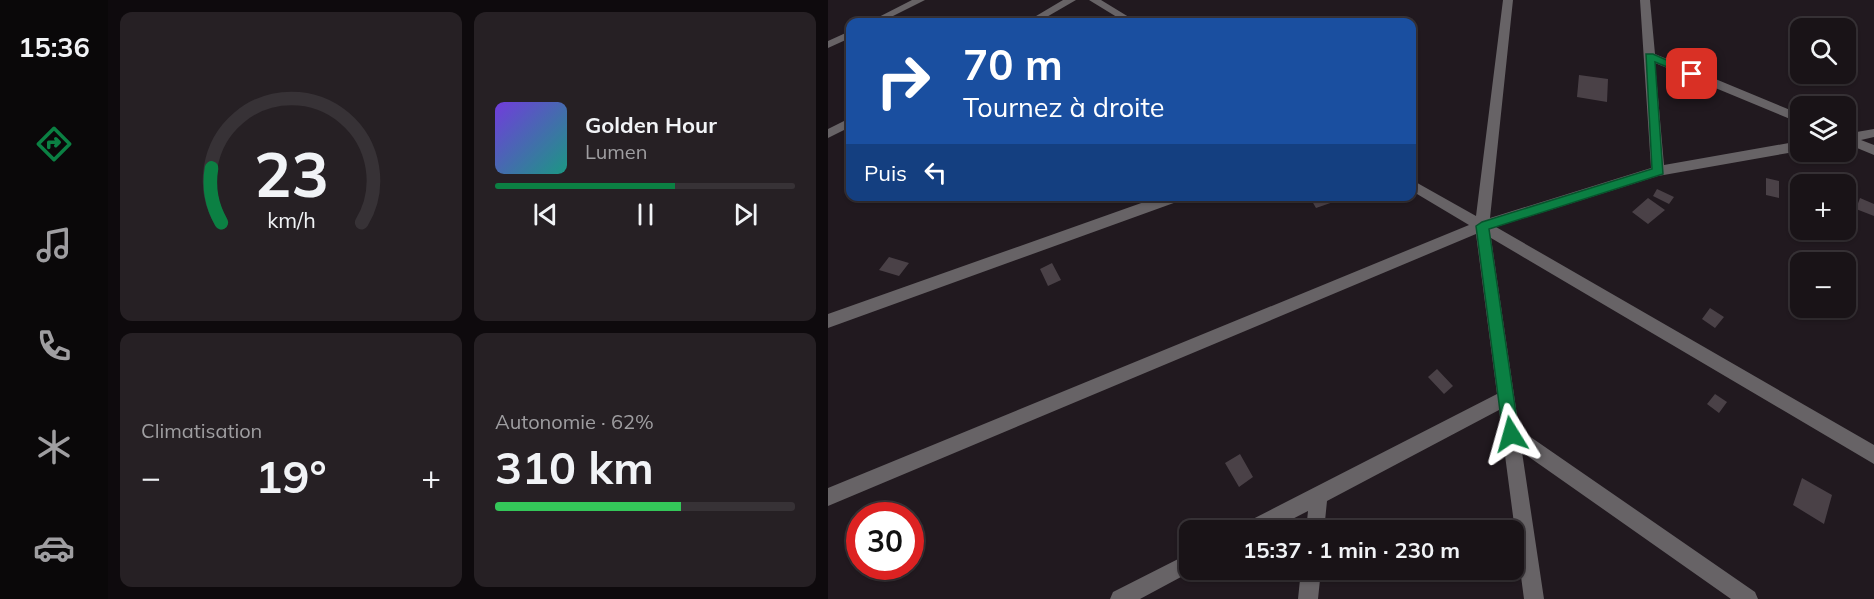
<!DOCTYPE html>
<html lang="fr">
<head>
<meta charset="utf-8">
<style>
	:root { --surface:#191317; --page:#262024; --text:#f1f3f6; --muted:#9f9ea1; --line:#373236; --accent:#0b8043 }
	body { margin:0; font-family:Mulish,sans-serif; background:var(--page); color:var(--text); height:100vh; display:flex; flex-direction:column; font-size:22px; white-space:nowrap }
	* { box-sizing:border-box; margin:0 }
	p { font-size:20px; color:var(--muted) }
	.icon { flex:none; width:33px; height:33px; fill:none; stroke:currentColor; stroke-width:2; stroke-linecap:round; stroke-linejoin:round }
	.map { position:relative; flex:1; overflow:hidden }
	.sheet { display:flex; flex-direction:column; gap:12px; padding:12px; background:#0e0a0d; width:720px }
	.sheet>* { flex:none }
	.top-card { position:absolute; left:18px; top:18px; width:570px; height:183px; border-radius:12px; box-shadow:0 2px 4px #0004,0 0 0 2px var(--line); background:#1a4fa0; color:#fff; overflow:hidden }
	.controls { position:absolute; left:962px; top:18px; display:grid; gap:12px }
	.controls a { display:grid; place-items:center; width:66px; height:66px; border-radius:12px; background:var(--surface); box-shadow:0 2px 4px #0004,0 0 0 2px var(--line); font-size:30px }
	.speed { position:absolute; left:18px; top:502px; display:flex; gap:12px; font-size:30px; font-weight:700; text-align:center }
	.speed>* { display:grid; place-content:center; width:78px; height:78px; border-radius:50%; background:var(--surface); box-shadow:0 2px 4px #0004,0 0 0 2px var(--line); line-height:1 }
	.speed .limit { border:9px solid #d22; background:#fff; color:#111 }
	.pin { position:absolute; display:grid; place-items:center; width:51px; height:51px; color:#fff; margin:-26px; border-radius:12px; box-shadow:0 3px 9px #0006 }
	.me { position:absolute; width:66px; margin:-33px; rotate:352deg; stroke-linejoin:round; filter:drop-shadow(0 0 4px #0008) }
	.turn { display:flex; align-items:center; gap:21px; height:126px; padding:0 18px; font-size:27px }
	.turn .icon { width:78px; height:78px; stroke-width:2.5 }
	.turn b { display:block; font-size:42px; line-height:51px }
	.then { display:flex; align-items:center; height:57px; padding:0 18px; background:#0003; gap:12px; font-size:22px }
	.big { font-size:45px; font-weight:700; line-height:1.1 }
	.sheet .card { flex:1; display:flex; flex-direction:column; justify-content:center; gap:9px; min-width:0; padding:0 21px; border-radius:12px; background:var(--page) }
	.sheet .dial { align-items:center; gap:0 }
	.dial svg { height:156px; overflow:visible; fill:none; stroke:var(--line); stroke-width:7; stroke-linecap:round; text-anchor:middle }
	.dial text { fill:var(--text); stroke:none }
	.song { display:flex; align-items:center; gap:18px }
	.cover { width:72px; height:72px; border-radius:9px; background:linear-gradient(135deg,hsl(260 70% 55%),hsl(170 70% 35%)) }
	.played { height:6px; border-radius:3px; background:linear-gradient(90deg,var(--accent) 60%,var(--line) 60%) }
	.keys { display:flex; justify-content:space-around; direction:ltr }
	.heat { display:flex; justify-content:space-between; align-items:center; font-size:33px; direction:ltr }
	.charge { height:9px; border-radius:4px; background:linear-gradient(90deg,#34c759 62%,var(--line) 0) }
	.sheet .tiles { flex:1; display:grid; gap:12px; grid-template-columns:repeat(2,1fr) }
	.trip { position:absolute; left:351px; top:520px; width:345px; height:60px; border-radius:12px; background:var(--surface); box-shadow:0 2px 4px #0004,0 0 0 2px var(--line); font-weight:700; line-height:60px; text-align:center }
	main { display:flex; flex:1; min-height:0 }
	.tab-bar { display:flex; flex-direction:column; width:108px; justify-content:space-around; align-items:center; background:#0a0809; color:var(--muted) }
	.tab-bar .icon { width:42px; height:42px }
	.tab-bar .active { color:var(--accent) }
	.tab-bar b { font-size:27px; color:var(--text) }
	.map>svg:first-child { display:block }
	.building { fill:#4a4147 }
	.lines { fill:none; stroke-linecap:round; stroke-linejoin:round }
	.minor { fill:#676366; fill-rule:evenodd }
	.route { fill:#0b8043; stroke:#07532c; stroke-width:1.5 }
</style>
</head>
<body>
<main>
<nav class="tab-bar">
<b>15:36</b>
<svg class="icon active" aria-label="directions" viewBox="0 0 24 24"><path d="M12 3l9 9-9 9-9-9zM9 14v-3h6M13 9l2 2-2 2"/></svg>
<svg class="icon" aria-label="music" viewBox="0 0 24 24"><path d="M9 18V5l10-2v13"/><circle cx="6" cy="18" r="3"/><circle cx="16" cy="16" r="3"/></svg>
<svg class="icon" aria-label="phone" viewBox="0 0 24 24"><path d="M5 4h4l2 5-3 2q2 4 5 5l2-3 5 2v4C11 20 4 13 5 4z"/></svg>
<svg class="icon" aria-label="climate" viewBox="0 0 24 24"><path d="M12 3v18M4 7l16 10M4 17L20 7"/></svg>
<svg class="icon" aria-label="car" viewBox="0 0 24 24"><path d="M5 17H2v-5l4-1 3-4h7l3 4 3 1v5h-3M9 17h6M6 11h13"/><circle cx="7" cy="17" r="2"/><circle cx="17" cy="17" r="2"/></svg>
</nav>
<section class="sheet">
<div class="tiles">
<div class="card dial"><svg viewBox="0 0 100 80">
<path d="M14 69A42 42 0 1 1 86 69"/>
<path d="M14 69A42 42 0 0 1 9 41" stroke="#0b8043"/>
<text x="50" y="56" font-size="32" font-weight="700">23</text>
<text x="50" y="72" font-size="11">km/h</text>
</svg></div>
<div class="card">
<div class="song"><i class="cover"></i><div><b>Golden Hour</b><p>Lumen</p></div></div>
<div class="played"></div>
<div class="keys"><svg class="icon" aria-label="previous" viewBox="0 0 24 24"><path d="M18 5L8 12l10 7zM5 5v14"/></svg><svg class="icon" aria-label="pause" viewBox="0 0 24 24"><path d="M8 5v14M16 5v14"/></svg><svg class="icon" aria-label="next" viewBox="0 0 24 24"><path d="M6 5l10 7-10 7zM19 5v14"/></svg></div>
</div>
<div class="card"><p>Climatisation</p>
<div class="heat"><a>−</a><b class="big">19°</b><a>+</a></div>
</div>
<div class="card"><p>Autonomie · 62%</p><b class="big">310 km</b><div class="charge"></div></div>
</div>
</section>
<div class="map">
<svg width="1046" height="599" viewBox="0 0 1046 599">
	<rect width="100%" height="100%" fill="#21191f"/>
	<path class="building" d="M751,75L780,79L779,102L749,97Z
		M938,178L951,181V198L938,195Z
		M829,189L846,197L841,204L825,196Z
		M481,196H509L511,200L488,208Z
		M820,198L837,210L820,224L804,212Z
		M1032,198L1046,204V216L1028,209Z
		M61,257L81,263L71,276L51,270Z
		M224,263L233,280L220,286L212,269Z
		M882,308L896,317L887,328L874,319Z
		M609,369L625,386L616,394L600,377Z
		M887,394L899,402L891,413L879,404Z
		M412,454L425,477L411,487L397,463Z
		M974,478L1004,495L996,524L965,505Z
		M63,504L68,516H43Z"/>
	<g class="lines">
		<path class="minor" d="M84,0H97L53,22H41Z
			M235,0H248L210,22H198Z
			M261,0H273L309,22H297Z
			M675,0H685L662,218L823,168L812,0H822L827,54L972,114V123L827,63L836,165L972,141V151L830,176L668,227L1046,445V464L663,238L691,429L927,592L930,599H903L694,452L716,599H696L671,410L499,501L496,531H478L480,511L441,531H413L415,524L669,394L648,234L0,506V488L641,225L584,191V180L648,216Z
			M22,31V38L0,48V41Z
			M22,118V127L0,138V129Z
			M1046,129V137L1033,140L1046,145V155L1017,143V134Z
			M333,196H355L354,200L0,328V314Z
			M362,553V570H366L312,599H282L285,592Z
			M473,570H493L490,599H470Z"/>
	</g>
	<path class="route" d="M818,54H825L870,74L861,76L827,62L835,174L661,229L691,434L688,439L683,442L677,439L675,434L648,226L654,222L824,169Z"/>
</svg>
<div class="controls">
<a><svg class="icon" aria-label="search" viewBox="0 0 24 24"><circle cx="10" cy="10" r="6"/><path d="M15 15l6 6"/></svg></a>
<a><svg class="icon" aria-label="layers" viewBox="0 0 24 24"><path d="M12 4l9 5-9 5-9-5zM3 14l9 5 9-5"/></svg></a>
<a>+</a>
<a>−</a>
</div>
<div class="speed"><div class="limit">30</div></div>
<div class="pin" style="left:864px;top:74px;background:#d93025"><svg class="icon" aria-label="arrive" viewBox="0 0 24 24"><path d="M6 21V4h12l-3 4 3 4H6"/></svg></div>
<svg class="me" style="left:683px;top:434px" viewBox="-20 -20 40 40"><path d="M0-17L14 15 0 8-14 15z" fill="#0b8043" stroke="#fff" stroke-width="4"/></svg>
<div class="trip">15:37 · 1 min · 230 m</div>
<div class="top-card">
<div class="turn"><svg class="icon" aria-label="right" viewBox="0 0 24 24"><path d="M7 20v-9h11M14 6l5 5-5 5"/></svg><div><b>70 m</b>Tournez à droite</div></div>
<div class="then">Puis<svg class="icon" aria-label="left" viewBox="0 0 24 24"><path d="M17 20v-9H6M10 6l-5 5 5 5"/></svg></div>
</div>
</div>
</main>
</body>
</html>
